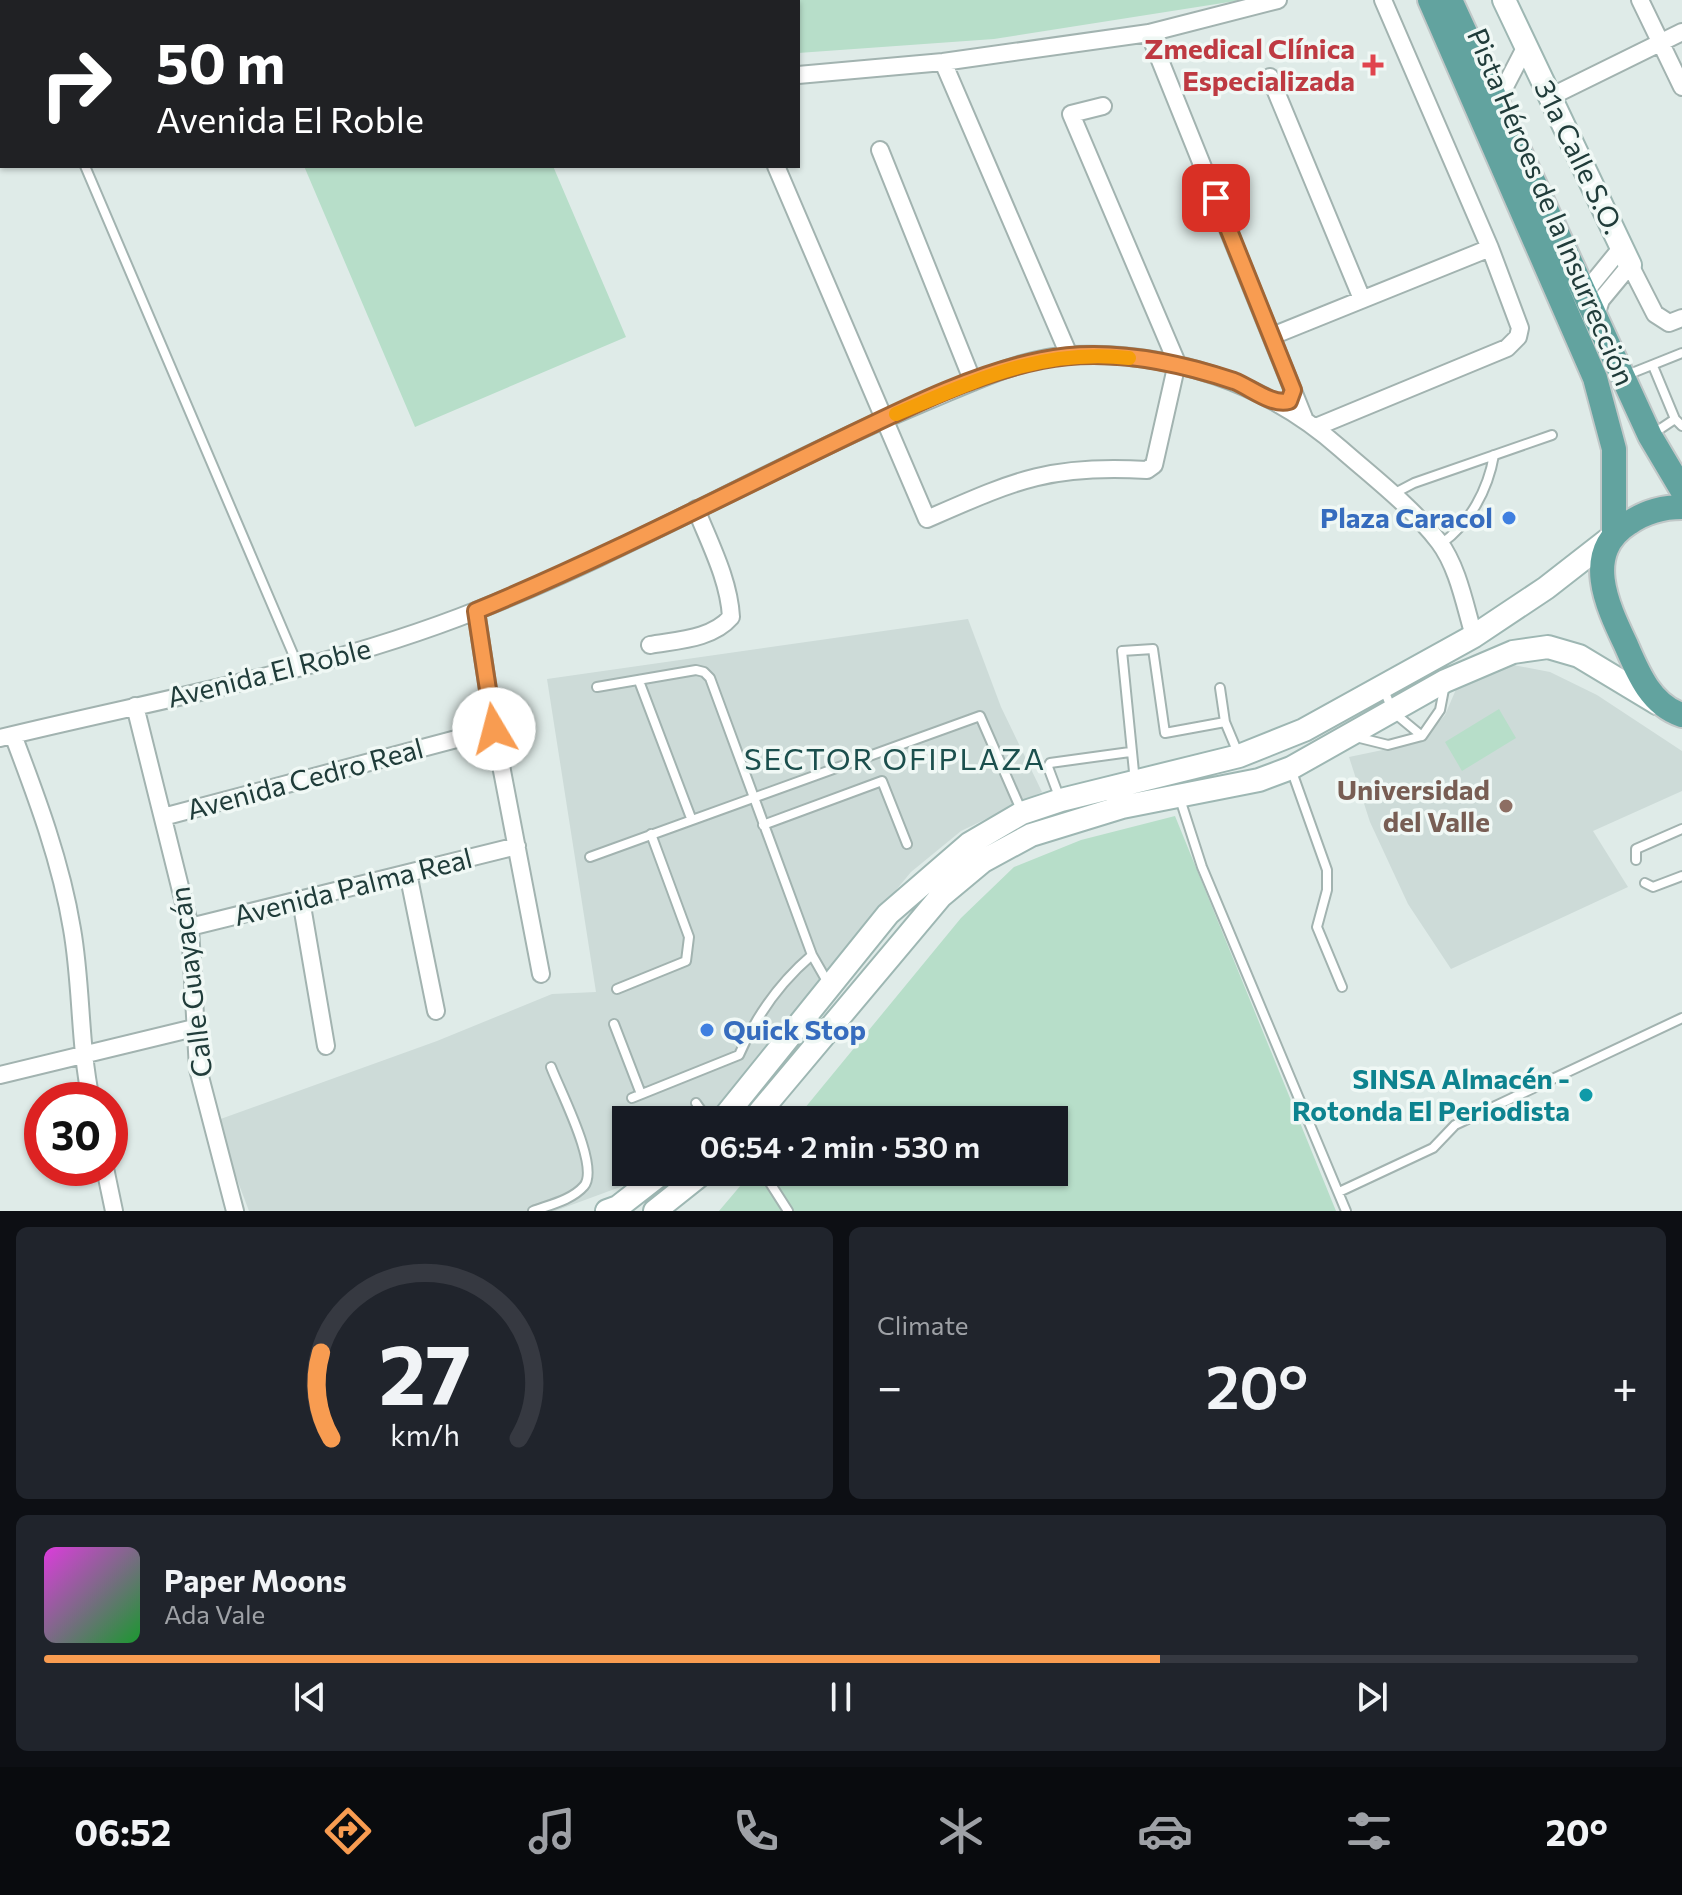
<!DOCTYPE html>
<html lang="en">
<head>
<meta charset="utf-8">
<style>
	:root { --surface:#171b24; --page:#20242c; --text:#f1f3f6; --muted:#9ea1a6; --line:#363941; --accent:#f89c51 }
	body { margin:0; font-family:Commissioner,sans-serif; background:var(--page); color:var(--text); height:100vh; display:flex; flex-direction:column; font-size:30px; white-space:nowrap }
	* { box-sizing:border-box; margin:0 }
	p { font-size:26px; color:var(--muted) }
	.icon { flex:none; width:44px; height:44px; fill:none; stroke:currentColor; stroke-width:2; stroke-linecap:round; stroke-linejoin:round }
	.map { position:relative; height:1211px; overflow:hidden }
	.sheet { display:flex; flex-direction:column; gap:16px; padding:16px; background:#0d0f14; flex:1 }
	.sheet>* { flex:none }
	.hud { position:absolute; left:0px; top:0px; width:800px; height:168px; box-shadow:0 2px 6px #0004; background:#202124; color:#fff; overflow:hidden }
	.speed { position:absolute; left:24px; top:1082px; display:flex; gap:16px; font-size:40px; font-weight:700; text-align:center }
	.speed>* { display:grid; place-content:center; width:104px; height:104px; border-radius:50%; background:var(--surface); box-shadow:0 2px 6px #0004; line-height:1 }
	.speed .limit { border:12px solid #d22; background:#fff; color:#111 }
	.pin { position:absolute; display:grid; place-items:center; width:68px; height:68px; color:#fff; margin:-34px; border-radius:16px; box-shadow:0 4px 12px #0006 }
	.me { position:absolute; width:88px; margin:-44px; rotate:352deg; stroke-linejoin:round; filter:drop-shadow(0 0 6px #0008) }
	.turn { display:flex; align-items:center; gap:28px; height:168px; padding:0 24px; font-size:36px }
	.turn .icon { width:104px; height:104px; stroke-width:2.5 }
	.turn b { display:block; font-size:56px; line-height:68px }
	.big { font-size:60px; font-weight:600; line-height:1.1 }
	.sheet .card { flex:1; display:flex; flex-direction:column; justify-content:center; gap:12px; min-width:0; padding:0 28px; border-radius:12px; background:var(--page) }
	.sheet .dial { align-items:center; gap:0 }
	.dial svg { height:208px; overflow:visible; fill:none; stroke:var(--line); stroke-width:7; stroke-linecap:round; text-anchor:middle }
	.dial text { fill:var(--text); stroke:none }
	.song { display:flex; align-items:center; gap:24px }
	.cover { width:96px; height:96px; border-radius:12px; background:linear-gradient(135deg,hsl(300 70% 55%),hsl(130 70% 35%)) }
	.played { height:8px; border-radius:4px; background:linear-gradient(90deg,var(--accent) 70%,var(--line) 70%) }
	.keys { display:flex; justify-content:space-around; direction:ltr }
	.heat { display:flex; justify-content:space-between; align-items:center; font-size:44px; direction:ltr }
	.sheet .tiles { flex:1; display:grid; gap:16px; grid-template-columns:1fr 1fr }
	.card:last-child { grid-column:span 2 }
	.trip { position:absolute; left:612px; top:1106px; width:456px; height:80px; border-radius:0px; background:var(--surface); box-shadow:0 2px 6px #0004; font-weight:600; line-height:80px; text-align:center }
	.menu { display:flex; height:128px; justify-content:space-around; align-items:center; background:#090b0e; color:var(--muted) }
	.menu .icon { width:56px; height:56px }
	.menu .active { color:var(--accent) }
	.menu b { font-size:36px; color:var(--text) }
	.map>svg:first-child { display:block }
	.built { fill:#cddbd8 }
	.green { fill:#b7dec9 }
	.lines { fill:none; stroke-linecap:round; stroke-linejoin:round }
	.lane-casing { stroke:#a2b3b0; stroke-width:12 }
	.street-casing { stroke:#a2b3b0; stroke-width:20 }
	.secondary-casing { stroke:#9eb7b3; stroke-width:26 }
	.primary-casing { stroke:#c1c8c8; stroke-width:28 }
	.lane { stroke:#fff; stroke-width:8 }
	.street { stroke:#fff; stroke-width:16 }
	.secondary { stroke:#fff; stroke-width:22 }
	.primary { stroke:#62a39f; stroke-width:24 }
	.route-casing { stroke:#a16535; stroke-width:20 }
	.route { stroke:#f89c51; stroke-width:14 }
	.slow { stroke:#f59e0b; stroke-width:14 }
	.health-dot { fill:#e0444e; stroke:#f0f8f5; stroke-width:3 }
	.shop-dot { fill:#3f7fe0; stroke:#f0f8f5; stroke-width:3 }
	.education-dot { fill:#8d6e63; stroke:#f0f8f5; stroke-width:3 }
	.culture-dot { fill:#0f9aa8; stroke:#f0f8f5; stroke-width:3 }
	.labels { text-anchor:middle; stroke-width:7; stroke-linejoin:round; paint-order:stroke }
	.health-label { font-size:28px; font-weight:bold; fill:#be3a42; stroke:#f0f8f5; text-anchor:end }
	.street-label { font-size:28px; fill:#203c3a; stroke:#f0f8f5 }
	.shop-label { font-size:28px; font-weight:bold; fill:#366cbe; stroke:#f0f8f5; text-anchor:end }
	.education-label { font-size:28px; font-weight:bold; fill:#785e54; stroke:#f0f8f5; text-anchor:end }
	.culture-label { font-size:28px; font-weight:bold; fill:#0d838f; stroke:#f0f8f5; text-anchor:end }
	.neighbourhood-label { font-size:30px; letter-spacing:2px; fill:#1b4f4d; stroke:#f0f8f5 }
</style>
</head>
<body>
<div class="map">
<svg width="1682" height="1211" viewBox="0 0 1682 1211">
	<rect width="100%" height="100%" fill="#dfebe8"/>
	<path class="built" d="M968,619L1001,707L1042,792L961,831L911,872L705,1120H626V1172H646L631,1183L555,1211H249L215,1121L437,1041L552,994L596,992L547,679Z
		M1508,664L1550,672L1597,695L1682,751V791L1593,831L1628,887L1451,969L1408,904L1370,822L1349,757L1397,747L1427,735L1445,715L1457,687Z"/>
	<path class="green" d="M724,0H1242L994,39L798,53V2Z
		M304,166H553L626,337L415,427Z
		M1499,709L1516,738L1462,771L1445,742Z
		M1175,816L1336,1211H719L752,1172H1054V1120H795L961,918L1014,867L1081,840Z"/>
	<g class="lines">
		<defs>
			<path id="lane" d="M17,0V2
				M85,166L299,668
				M1653,366L1675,419L1682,426
				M1627,375L1682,353
				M1651,435L1675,419
				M1393,494L1414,483L1552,435
				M1441,544C1470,523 1488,490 1494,455
				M639,681L691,818
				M597,687L696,670L704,672L710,678L812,955L828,983
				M1220,688L1225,722L1238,753
				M1384,690L1393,712L1422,736
				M1356,737L1388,745L1422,736L1440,710L1445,684
				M1291,769L1327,870V890L1317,927L1342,987
				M1135,782L1122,651L1153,649L1165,733L1225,722
				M1060,799L1048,767L1050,763L1130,752
				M1180,799L1202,867L1346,1211
				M763,825L882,781L907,844
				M590,857L980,716L1022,812
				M1636,860V849L1682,829
				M1645,883L1653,887L1682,876
				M617,989L686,961L689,937L651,834
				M614,1024L641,1094
				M632,1098L739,1055C756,1016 779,983 812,955
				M696,1103L708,1120
				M763,1172L788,1211
				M1339,1192L1433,1148L1455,1125L1682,1018
				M533,1211C549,1205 572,1200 584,1186C600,1167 560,1091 551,1067"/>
			<path id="street" d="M704,0L705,2
				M1640,0L1682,87
				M0,1L2,0
				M1149,33L1304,418
				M943,62L1069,355
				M798,75L943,62L1149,33L1278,0
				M1270,77L1362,299
				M1550,97L1682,32
				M1496,104L1526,46
				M880,150L973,382
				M776,166L927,519C1014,481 1049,464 1147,470L1154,465L1177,363L1071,114L1103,106
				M1586,298L1591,285L1622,247
				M1595,318L1601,300L1630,265L1655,314L1669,323L1682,318
				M1272,336L1490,248
				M1316,427L1507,348L1518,337L1520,328L1490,248L1383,0
				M476,611L494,729L541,974
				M650,645C678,640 712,639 731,617C729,580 710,544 696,509
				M135,706L190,927L198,1069L235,1211
				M13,735C37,798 61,862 72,929C82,986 79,1043 91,1100
				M0,738C160,699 325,671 478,610C629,551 770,467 920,404C967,385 1019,358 1071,355C1171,351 1267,383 1341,449C1374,478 1412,507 1439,542C1458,567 1465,606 1474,636
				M163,817L494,729
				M408,873L436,1011
				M301,900L326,1046
				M190,927L517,846
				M0,1075L194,1028
				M105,1168L114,1211"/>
			<path id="secondary" d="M1504,0L1630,265
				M722,1120L888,914L969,844L1022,813L1061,800L1239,756L1304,730L1474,636L1546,588L1614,535
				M753,1120L941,896L983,861L1031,835L1122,807L1259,780L1291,768L1445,681L1513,652L1548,647L1579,656L1657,703
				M607,1211L618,1207L663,1172
				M655,1211L704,1172"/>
			<path id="primary" d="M1430,0L1595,378L1614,449V535
				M1450,0L1650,436L1682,490
				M1682,507C1663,507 1645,512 1629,523C1582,553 1607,605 1626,645C1638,673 1651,705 1682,715"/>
		</defs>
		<use href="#lane" class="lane-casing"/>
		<use href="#street" class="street-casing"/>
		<use href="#secondary" class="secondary-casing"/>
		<use href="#primary" class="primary-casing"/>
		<use href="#lane" class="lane"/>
		<use href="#street" class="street"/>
		<use href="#secondary" class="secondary"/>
		<use href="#primary" class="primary"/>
	</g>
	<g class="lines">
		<defs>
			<path id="route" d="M494,729L476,611C594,562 708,504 823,448C892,415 967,375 1042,360C1105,347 1174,361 1234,381C1250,387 1272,406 1289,401L1293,390L1216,198"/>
		</defs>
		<use href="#route" class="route-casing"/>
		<use href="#route" class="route"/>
		<path class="slow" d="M896,414C975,381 1041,348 1129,358"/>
	</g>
	<path class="health-dot" d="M1369 53h8v8h8v8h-8v8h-8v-8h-8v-8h8z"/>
	<g class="shop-dot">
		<circle cx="1509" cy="518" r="8"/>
		<circle cx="707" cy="1030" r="8"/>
	</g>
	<circle class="education-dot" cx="1506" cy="806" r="8"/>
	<circle class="culture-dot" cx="1586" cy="1095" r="8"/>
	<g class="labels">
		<g class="health-label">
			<text x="1355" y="59">Zmedical Clínica<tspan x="1355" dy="32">Especializada</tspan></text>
		</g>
		<g class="street-label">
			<text transform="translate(1579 157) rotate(64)" y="10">31a Calle S.O.</text>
			<text transform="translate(1551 207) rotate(67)" y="10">Pista Héroes de la Insurrección</text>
			<text transform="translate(269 673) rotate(-14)" y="10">Avenida El Roble</text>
			<text transform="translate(305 779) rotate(-15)" y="10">Avenida Cedro Real</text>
			<text transform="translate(353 887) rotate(-14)" y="10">Avenida Palma Real</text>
			<text transform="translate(191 982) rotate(-97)" y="10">Calle Guayacán</text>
		</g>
		<g class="shop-label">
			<text x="1493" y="528">Plaza Caracol</text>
			<text x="723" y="1040" text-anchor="start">Quick Stop</text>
		</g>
		<g class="education-label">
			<text x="1490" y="800">Universidad<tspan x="1490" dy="32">del Valle</tspan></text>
		</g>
		<g class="culture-label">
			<text x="1570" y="1089">SINSA Almacén -<tspan x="1570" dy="32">Rotonda El Periodista</tspan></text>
		</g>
		<g class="neighbourhood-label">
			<text x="895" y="770">SECTOR OFIPLAZA</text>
		</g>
	</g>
</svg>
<div class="speed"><div class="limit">30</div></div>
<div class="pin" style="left:1216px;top:198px;background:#d93025"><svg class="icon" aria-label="arrive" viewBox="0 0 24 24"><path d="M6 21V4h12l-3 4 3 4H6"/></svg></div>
<svg class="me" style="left:494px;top:729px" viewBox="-20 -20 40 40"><circle r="19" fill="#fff"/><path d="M0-13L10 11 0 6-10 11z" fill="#f89c51"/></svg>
<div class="trip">06:54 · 2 min · 530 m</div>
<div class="hud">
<div class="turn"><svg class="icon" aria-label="right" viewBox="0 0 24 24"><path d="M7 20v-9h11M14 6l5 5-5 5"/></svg><div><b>50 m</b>Avenida El Roble</div></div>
</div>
</div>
<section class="sheet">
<div class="tiles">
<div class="card dial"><svg viewBox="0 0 100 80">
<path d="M14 69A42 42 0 1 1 86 69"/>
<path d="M14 69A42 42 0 0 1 10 36" stroke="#f89c51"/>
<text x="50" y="56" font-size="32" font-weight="700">27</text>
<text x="50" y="72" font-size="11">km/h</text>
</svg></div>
<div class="card"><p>Climate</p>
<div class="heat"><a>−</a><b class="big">20°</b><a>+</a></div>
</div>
<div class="card">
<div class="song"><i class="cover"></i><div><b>Paper Moons</b><p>Ada Vale</p></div></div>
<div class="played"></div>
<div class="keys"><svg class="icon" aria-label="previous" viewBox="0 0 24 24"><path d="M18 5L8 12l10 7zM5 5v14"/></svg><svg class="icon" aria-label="pause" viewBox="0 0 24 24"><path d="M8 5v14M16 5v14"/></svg><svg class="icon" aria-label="next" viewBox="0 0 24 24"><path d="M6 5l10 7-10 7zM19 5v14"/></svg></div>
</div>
</div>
</section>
<nav class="menu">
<b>06:52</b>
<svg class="icon active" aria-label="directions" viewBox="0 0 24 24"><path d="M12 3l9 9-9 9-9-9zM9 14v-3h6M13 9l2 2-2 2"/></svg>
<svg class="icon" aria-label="music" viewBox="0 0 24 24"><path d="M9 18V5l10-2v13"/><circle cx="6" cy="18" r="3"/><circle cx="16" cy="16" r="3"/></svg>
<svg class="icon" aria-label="phone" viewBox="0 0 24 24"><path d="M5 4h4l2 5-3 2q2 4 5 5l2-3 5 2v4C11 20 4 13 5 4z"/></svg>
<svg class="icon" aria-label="climate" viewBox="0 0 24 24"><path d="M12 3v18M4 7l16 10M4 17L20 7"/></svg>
<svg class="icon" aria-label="car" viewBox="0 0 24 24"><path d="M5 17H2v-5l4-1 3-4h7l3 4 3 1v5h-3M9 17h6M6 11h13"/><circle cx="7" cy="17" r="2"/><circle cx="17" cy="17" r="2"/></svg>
<svg class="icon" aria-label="filters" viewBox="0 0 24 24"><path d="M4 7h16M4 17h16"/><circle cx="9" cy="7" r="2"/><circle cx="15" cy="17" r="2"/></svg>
<b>20°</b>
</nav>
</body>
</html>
